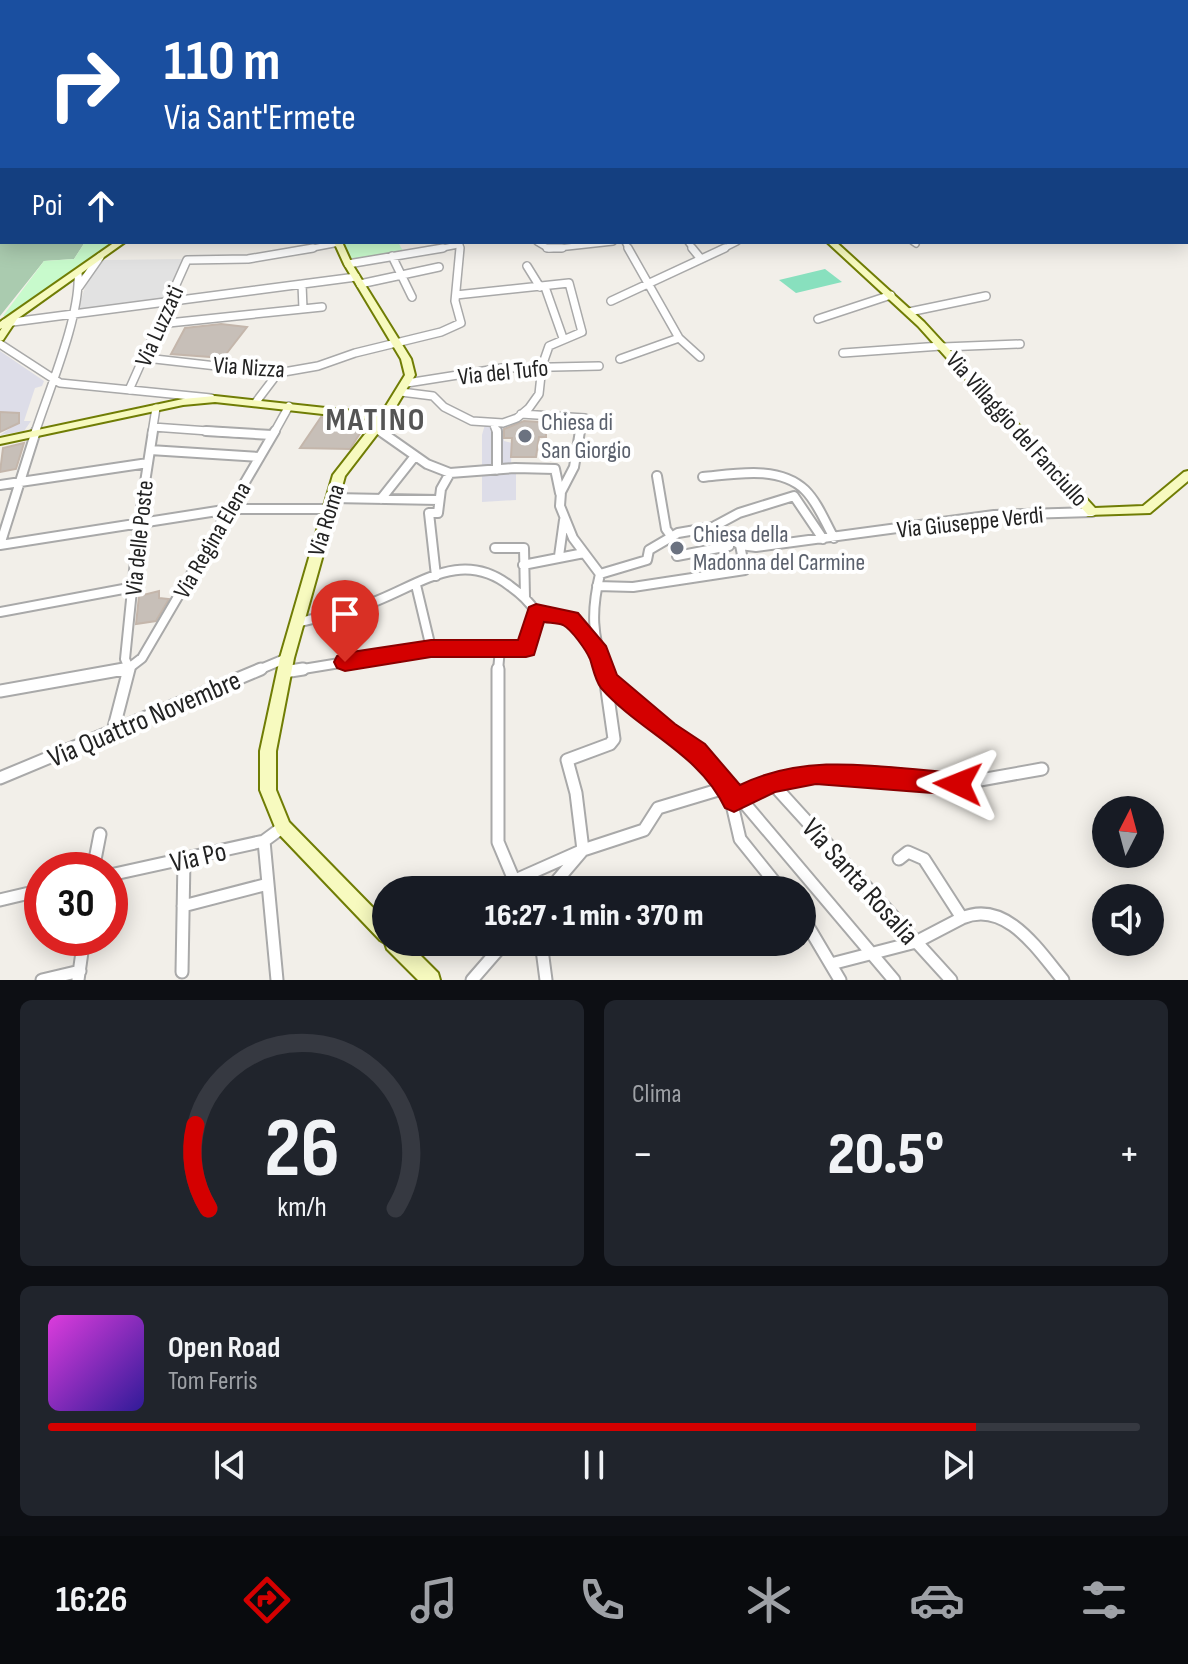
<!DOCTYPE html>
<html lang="it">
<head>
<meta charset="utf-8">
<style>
	:root { --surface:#171b24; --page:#20242c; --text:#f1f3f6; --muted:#9ea1a6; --line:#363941; --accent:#d40000 }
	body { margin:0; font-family:"Sofia Sans Condensed",sans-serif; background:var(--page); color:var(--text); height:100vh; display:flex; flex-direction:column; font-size:30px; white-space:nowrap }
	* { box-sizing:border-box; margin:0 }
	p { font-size:26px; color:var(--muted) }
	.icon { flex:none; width:44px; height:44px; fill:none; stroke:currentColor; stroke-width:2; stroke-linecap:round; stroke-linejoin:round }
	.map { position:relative; height:980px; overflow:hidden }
	.details { display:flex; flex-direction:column; gap:20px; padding:20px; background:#0d0f14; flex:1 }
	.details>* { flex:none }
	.banner { position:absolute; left:0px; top:0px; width:1188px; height:244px; box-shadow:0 4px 20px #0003; background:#1a4fa0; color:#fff; overflow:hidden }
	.needle { width:52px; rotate:6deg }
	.buttons { position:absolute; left:1092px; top:796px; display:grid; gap:16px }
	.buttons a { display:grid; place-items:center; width:72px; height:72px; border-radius:50%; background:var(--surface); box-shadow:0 4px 20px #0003; font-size:40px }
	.speed { position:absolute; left:24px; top:852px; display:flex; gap:16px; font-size:40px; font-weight:700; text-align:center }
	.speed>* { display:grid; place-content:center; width:104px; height:104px; border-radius:50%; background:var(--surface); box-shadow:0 4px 20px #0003; line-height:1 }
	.speed .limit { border:12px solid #d22; background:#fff; color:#111 }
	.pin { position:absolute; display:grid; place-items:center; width:68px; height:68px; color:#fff; margin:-82px -34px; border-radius:50% 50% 50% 0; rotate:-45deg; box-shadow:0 0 8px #0007 }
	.pin .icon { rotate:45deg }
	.me { position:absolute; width:88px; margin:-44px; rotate:272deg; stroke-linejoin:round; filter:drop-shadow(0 0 6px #0008) }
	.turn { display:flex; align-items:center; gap:28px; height:168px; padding:0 32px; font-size:36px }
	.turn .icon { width:104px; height:104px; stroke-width:2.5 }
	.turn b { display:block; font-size:56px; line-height:68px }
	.then { display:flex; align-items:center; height:76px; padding:0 32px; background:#0003; gap:16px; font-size:30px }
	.big { font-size:60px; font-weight:800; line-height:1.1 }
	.details .tile { flex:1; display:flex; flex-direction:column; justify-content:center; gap:12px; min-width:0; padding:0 28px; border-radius:12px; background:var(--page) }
	.details .dial { align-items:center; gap:0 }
	.dial svg { height:208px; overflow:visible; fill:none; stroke:var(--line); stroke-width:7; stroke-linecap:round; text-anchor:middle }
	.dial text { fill:var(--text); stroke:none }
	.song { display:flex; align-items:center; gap:24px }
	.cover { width:96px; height:96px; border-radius:12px; background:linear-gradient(135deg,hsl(300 70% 55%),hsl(250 70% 35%)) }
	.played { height:8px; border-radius:4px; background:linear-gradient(90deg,var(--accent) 85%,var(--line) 85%) }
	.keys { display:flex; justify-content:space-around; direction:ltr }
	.heat { display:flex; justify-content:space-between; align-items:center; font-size:44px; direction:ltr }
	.details .tiles { flex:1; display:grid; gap:20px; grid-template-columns:1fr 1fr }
	.tile:last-child { grid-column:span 2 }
	.trip { position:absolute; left:372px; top:876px; width:444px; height:80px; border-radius:40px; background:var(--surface); box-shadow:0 4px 20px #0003; font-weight:800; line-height:80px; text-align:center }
	.tabs { display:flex; height:128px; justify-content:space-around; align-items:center; background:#090b0e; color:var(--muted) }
	.tabs .icon { width:56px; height:56px }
	.tabs .selected { color:var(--accent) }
	.tabs b { font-size:36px; color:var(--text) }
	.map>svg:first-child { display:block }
	.cemetery { fill:#aacbaf }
	.park { fill:#c8facc }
	.pitch { fill:#88e0be }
	.parking { fill:#e2e2e2 }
	.plaza { fill:#dddde8 }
	.building { fill:#c7bfb8; stroke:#c4b6ab; stroke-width:2 }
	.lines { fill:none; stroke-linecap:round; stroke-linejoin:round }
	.street-far4-casing { stroke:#a9a9a9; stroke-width:6 }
	.street-far3-casing { stroke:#a9a9a9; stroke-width:8 }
	.street-far2-casing { stroke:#a9a9a9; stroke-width:10 }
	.street-far1-casing { stroke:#a9a9a9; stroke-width:12 }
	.street-casing { stroke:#a9a9a9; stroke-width:15 }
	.secondary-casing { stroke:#707d05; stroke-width:4 }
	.street-far4 { stroke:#fff; stroke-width:4 }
	.street-far3 { stroke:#fff; stroke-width:5 }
	.street-far2 { stroke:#fff; stroke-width:7 }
	.street-far1 { stroke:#fff; stroke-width:8 }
	.street { stroke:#fff; stroke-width:11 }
	.secondary { fill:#f7fabf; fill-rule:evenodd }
	.rail { stroke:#707070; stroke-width:2; stroke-dasharray:8 8; stroke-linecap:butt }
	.route { fill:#d40000; stroke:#8a0000; stroke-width:2 }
	.worship-dot { fill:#6b7280; stroke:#fff; stroke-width:3 }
	.labels { text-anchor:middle; stroke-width:8; stroke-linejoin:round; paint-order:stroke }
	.street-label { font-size:24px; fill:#222; stroke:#fff }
	.worship-label { font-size:24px; fill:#5b616d; stroke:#fff; text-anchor:start }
	.near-street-label { font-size:28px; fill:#222; stroke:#fff }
	.district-label { font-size:32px; font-weight:bold; letter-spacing:2px; fill:#555; stroke:#fff }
</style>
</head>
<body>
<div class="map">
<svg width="1188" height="980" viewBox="0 0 1188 980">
	<rect width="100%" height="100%" fill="#f2efe9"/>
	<path class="cemetery" d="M0,222L2,242H85L74,259L44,261L0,316Z"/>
	<path class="park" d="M85,242H113L10,316H3L44,261L74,259Z
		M343,242H398L403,251L351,261Z"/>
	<path class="pitch" d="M825,269L842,282L796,293L779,280Z"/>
	<path class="parking" d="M183,259L165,301L78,309L88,278L101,260Z"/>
	<path class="plaza" d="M0,351L44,381L42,386L35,388L24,421H31L24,431L0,435L18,423L19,414L0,413Z
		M505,419L504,441L512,443L511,464H516V500L482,502V435L486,421Z"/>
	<path class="building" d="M221,324L247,327L223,358L171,354L185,328Z
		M0,412L19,413V423L0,432Z
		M321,417L349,420L366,424L350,449L300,448Z
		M524,421L554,423L553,428H546V437H539L536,457H511L512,438H504V429Z
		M24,443L16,469L0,472L3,448Z
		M159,591V598L169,599L156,621L136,624L139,596Z"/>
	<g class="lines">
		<defs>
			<path id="street-far4" d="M91,0L98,2
				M569,0L574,2
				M18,2L30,0
				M268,2L287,0
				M346,2L365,0"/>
			<path id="street-far3" d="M460,242V250
				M537,242L549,249L613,242
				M625,242L629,250
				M688,242L694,250
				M913,242L916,244
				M302,250L339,243
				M432,250L458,245
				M721,250L737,242"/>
			<path id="street-far2" d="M547,248H562
				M628,248L679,338L700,357
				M692,248L701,259
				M392,256L412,297
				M348,264L443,248
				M527,266L540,287
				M302,284L303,309
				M360,284L439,267
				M79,287L100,257
				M545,287L563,338
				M611,301L725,248
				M909,312L986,296
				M818,319L891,295
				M5,323L356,277
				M159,324L322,307
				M0,344L60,383L211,398
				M943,347L1020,344
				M843,353L941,346
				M146,358L278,373L318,366L355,353L441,332L461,323L455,301L460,248
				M620,359L679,338
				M407,383L502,368L599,366
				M129,390L187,260L248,259L313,248
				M401,392L433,396L444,407L472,421L503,423L517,418L529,408L539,394L542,366L549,346L582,332L569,283L456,295
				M256,402L278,373
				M521,414L585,418L580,433
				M494,425L497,433
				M153,427L236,433
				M375,427L383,433
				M35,433C49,390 81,315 78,273
				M152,433L156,408
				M274,433L289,406"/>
			<path id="street-far1" d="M206,431L272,435
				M380,431L427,464L450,473L515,468L555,469L560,493
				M497,431V470
				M580,431L574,467L561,492L560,506L573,538L600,574C591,611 592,635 605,671
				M150,450L259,457
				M657,476L666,529L671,536
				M703,477C735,474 779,465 805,490C818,503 825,522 834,538
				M0,485L148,463
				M332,498L439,500
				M381,499L415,456
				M713,527L740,545L756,547L994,515L1092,512
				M0,545L230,509H328
				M0,545L36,431
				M495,548H524L525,597
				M559,556L564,520
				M677,556L729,546
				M523,565L584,553
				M600,574L647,560L649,550L678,533L713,527L739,513L794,496L823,539
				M436,576L429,513H438L441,489L450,473
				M416,585L431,648
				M597,586L633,587L745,570L740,545
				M0,612L134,587
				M297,623C319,617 341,613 363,606C415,589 459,546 510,586C520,593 529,601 536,612
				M129,668L125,659L139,521L153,431
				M113,671L129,668L142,658L275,431
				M256,671L287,658
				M291,671L431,648L526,649L536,612L570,619L597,651
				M498,671L500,648"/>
			<path id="street" d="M498,669V842L514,880L523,890
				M284,672L303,669
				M608,681L667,731L697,751L728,787L740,839L781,890
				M0,691L124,669
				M113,731L129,669
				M0,778L261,669
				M771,782L951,980
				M740,798L894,980
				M734,801L771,782L816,773L958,784L1042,769
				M264,841L277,980
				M899,859L908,852L924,859L962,918C1006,899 1038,950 1063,980
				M93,870L100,834
				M110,875L264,841L283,827
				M493,890L583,850L576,793L567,760L610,744L614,739L604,669
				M549,890L583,850L644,830L658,808L728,787
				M0,900L42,890
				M183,906L268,884
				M802,916L840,980
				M541,942L546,980
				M831,964L916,942L962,918
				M182,972L184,859
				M42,980L80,971
				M78,980L84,938
				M472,980L505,942"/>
			<path id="secondary" d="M615,0H621V2H615Z
				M1186,134H1188V139H1186Z
				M115,242H125L17,319L3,340L0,341V331L2,328L0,329V322Z
				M334,242H342L352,264L411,359L415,375L388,420L345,476L294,658L276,751V790L289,822L386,921V942H407L438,973L440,980H418L387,949L385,943L380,940L277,832L260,790V751L280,658L333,475L376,420L215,402L183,405L0,444V438L183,399L215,396L381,414L405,375L401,359L344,264Z
				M827,242H836L924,322L1095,508L1143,506L1184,472L1188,471V481L1150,513L1088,515L918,326Z"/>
		</defs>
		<use href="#street-far4" class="street-far4-casing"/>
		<use href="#street-far3" class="street-far3-casing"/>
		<use href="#street-far2" class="street-far2-casing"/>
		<use href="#street-far1" class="street-far1-casing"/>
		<use href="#street" class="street-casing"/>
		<use href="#secondary" class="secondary-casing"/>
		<use href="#street-far4" class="street-far4"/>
		<use href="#street-far3" class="street-far3"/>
		<use href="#street-far2" class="street-far2"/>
		<use href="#street-far1" class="street-far1"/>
		<use href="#street" class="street"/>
		<use href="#secondary" class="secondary"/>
		<path class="rail" d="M0,69L2,64"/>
	</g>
	<path class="route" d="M536,604L578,613L606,646L617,675L675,724L705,744L740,785C809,751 884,768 958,773L967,776L970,784L967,792L958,795L816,784L775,792L734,812L725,808C699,753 640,732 601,688C595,680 593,668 590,659C586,650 572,630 563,625C558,623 550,623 544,622L534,655L526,657H431L345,671L337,668L334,662L337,656L345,653L431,640H518L529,607Z"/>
	<g class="worship-dot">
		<circle cx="525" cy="436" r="8"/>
		<circle cx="677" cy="548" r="8"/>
	</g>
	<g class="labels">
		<g class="street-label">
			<text transform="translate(159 326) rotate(-66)" y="8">Via Luzzati</text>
			<text transform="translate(249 367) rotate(4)" y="8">Via Nizza</text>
			<text transform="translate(503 372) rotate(-6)" y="8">Via del Tufo</text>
			<text transform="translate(1017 429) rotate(48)" y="8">Via Villaggio del Fanciullo</text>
			<text transform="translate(326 520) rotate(-73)" y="8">Via Roma</text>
			<text transform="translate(970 522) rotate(-6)" y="8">Via Giuseppe Verdi</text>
			<text transform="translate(139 538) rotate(-84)" y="8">Via delle Poste</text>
			<text transform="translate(212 540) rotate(-60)" y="8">Via Regina Elena</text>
		</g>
		<g class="worship-label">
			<text x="541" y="430">Chiesa di<tspan x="541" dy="28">San Giorgio</tspan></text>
			<text x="693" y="542">Chiesa della<tspan x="693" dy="28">Madonna del Carmine</tspan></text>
		</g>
		<g class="near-street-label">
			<text transform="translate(144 718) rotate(-23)" y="10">Via Quattro Novembre</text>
			<text transform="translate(198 856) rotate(-13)" y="10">Via Po</text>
			<text transform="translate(861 881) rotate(48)" y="10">Via Santa Rosalia</text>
		</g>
		<g class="district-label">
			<text x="376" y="430">MATINO</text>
		</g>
	</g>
</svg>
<div class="buttons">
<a><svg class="needle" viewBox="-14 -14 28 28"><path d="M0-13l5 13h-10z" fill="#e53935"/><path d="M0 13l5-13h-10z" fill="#9ea1a6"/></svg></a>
<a><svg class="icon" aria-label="sound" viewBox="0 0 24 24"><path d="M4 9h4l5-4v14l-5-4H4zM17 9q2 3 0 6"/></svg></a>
</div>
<div class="speed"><div class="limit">30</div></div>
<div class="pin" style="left:345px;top:662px;background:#d93025"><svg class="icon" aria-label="arrive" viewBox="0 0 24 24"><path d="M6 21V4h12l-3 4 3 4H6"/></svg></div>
<svg class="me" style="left:958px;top:784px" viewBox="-20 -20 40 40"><path d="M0-17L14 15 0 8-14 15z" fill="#d40000" stroke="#fff" stroke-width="4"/></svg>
<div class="trip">16:27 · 1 min · 370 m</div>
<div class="banner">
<div class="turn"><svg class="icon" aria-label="right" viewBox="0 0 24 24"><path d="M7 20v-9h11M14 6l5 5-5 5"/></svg><div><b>110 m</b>Via Sant'Ermete</div></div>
<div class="then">Poi<svg class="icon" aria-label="ahead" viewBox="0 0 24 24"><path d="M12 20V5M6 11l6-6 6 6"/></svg></div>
</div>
</div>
<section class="details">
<div class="tiles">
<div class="tile dial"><svg viewBox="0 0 100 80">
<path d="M14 69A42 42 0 1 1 86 69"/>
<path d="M14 69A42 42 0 0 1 9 37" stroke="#d40000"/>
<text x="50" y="56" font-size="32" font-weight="700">26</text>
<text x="50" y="72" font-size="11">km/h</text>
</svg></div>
<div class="tile"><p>Clima</p>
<div class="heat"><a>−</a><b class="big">20.5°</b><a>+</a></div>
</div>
<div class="tile">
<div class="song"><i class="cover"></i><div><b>Open Road</b><p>Tom Ferris</p></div></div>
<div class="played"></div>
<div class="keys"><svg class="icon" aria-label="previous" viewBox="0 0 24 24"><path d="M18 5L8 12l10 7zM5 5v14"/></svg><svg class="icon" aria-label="pause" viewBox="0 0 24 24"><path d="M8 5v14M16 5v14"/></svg><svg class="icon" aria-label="next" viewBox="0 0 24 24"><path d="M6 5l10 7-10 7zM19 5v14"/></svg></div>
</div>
</div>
</section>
<nav class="tabs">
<b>16:26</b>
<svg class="icon selected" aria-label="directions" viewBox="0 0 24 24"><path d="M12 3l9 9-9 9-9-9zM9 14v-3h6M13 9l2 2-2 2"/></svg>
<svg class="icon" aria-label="music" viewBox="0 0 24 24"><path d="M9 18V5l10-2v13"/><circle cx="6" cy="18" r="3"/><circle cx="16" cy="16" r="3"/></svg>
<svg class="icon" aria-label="phone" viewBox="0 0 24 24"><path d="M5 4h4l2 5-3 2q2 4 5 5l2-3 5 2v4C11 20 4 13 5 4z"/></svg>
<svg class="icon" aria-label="climate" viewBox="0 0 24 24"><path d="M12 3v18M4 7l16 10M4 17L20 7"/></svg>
<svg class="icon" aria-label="car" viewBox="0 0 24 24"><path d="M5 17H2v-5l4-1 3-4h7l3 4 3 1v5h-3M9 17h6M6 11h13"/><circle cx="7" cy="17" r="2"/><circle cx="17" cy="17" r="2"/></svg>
<svg class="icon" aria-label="filters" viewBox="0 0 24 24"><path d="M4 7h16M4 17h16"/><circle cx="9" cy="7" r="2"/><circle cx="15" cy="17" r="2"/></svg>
</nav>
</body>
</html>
